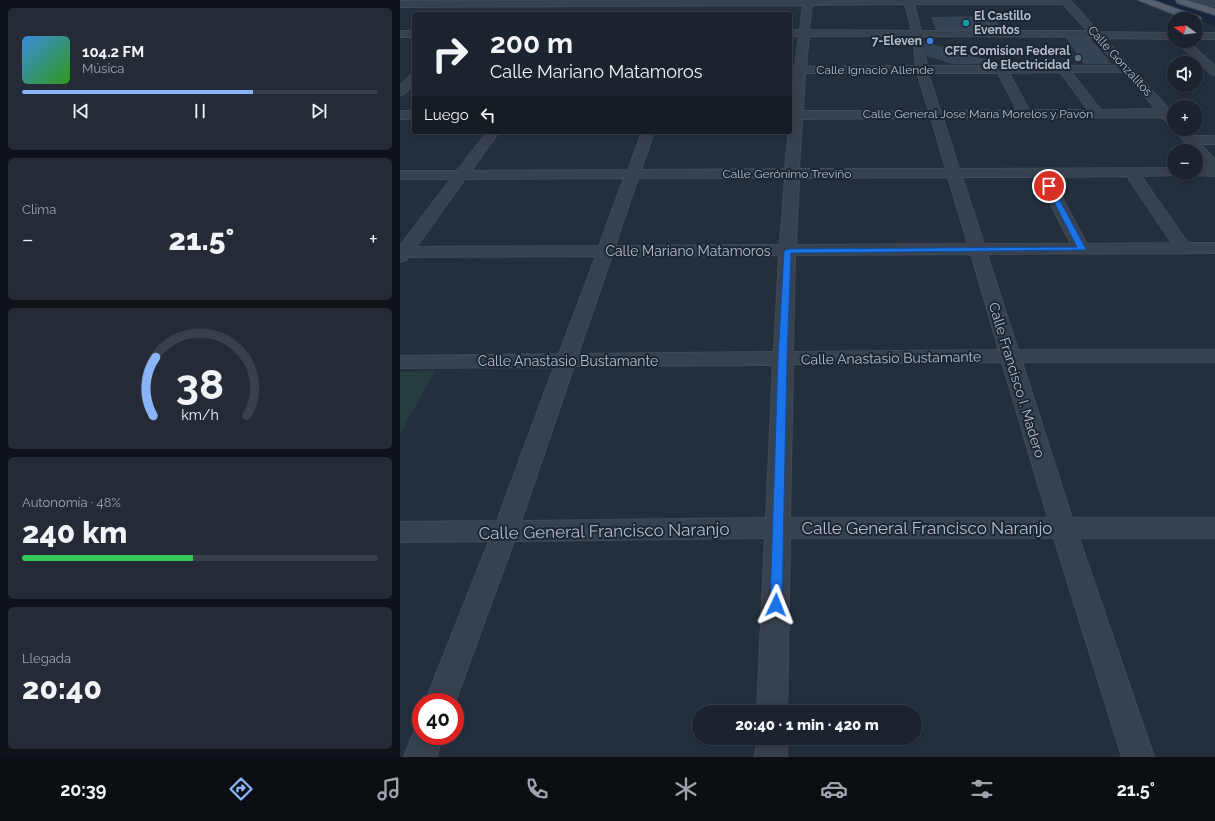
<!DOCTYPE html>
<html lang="es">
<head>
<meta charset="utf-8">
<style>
	:root { --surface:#1b232e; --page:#242b36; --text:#f1f3f6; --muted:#a0a4aa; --line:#39404a; --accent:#8ab4f8 }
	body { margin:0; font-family:Raleway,sans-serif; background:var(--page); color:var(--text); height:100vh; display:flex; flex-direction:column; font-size:15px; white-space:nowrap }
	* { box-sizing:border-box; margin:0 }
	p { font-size:13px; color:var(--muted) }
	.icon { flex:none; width:22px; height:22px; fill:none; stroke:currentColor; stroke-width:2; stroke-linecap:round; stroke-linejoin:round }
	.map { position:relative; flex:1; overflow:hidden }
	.side { display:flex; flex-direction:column; gap:8px; padding:8px; background:#0f1319; width:400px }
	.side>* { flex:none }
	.top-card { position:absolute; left:12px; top:12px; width:380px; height:122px; border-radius:4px; box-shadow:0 2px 10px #0003,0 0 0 1px var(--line); background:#1b232e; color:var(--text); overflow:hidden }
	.needle { width:26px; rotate:285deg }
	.tools { position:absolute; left:767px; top:12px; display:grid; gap:8px }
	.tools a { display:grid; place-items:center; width:36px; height:36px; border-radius:50%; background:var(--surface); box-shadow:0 2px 10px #0003,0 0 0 1px var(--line); font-size:20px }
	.speed { position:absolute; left:12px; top:693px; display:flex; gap:8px; font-size:20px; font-weight:700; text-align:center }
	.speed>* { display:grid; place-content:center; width:52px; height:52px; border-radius:50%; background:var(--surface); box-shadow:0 2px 10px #0003,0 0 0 1px var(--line); line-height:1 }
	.speed .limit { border:6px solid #d22; background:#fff; color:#111 }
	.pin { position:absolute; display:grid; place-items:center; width:34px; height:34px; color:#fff; margin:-17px; border:2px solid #fff; border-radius:50%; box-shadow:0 1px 4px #0007 }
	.me { position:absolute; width:44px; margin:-22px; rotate:2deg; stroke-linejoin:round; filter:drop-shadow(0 0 3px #0008) }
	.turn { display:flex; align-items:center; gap:14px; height:84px; padding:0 12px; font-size:18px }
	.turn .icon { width:52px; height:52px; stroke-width:2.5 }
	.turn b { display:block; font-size:28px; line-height:34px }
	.then { display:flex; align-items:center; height:38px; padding:0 12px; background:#0003; gap:8px; font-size:15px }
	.big { font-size:30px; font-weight:800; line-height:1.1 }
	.side .widget { flex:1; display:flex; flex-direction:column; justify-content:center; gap:6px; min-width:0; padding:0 14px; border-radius:6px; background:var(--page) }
	.side .dial { align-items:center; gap:0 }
	.dial svg { height:104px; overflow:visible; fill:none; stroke:var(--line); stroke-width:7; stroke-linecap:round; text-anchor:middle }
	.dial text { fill:var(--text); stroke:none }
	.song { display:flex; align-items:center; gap:12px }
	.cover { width:48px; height:48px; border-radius:6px; background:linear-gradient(135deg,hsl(210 70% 55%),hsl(110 70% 35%)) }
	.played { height:4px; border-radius:2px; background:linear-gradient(90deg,var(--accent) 65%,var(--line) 65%) }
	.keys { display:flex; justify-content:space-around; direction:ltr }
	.heat { display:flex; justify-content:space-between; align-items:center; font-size:22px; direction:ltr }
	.charge { height:6px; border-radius:3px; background:linear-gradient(90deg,#34c759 48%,var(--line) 0) }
	.trip { position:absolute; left:292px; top:705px; width:230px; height:40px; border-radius:20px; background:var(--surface); box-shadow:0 2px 10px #0003,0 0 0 1px var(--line); font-weight:800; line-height:40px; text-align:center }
	.tab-bar { display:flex; height:64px; justify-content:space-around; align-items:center; background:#0b0e12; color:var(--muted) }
	.tab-bar .icon { width:28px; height:28px }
	.tab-bar .selected { color:var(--accent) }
	.tab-bar b { font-size:18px; color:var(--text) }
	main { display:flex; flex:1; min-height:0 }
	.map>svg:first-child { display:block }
	.green { fill:#263c3f }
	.water { fill:#17263c }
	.building { fill:#364354 }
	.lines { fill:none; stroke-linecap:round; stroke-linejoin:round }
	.minor-casing { stroke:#414a57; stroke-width:2 }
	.major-casing { stroke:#414a57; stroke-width:2 }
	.minor { fill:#38414e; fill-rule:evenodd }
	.major { fill:#56606e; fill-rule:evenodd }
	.route { fill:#1a73e8; stroke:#114b97 }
	.culture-dot { fill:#0f9aa8; stroke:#1d2633; stroke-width:1.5 }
	.shop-dot { fill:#3f7fe0; stroke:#1d2633; stroke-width:1.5 }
	.service-dot { fill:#5c6f8a; stroke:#1d2633; stroke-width:1.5 }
	.labels { text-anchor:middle; stroke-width:4; stroke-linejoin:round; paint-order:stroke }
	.far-poi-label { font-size:12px; font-weight:bold; fill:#b4bcc9; stroke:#1d2633; text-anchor:end }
	.far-street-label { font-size:12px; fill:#b4bcc9; stroke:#1d2633 }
	.street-label { font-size:14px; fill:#b4bcc9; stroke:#1d2633 }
	.near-street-label { font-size:17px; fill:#b4bcc9; stroke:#1d2633 }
</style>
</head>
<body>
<main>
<section class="side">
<div class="widget">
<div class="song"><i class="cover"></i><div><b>104.2 FM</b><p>Música</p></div></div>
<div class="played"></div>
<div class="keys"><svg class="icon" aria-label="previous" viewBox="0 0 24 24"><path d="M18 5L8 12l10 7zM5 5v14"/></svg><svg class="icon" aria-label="pause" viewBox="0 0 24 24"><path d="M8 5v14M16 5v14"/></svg><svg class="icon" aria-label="next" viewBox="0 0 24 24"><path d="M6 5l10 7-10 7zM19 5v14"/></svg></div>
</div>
<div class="widget"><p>Clima</p>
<div class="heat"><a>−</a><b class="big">21.5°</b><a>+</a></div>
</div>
<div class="widget dial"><svg viewBox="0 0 100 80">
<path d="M14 69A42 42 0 1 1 86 69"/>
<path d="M14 69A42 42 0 0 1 16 24" stroke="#8ab4f8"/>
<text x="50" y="56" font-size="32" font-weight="700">38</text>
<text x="50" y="72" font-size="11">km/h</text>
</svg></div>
<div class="widget"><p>Autonomía · 48%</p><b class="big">240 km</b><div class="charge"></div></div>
<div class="widget"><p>Llegada</p><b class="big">20:40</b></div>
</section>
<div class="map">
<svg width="815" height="757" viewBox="0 0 815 757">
	<rect width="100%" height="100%" fill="#242f3e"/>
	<path class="green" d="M35,371L0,434V372Z"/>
	<path class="water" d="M743,0H778L815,12V26Z"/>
	<path class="building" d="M594,16L602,30H536L531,17Z
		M666,38H690L712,64H684Z
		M525,42L599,63V64H552L527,56Z"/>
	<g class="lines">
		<defs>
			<path id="minor" d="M306,0H670L698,32L774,33V39L704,38L774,115V123H768L762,117L543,118L559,169L774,168V173H780L779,175L741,176L788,243H815V253L587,254L618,350H815V362H622L672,518H815V538H679L754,757H722L654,538H390L387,712H357L365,538L114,541L55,702H25L89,541L0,542V522L97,521L154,367L0,368V356L159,354L196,256L8,257L6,260L0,262V246L51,179H0V171H57L87,132H99L71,171L228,170L242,132H254L241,170L385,169L395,73H390V67H395L399,36H390V30H400L403,5L0,7V1ZM505,4L512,31L409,30L412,5ZM514,4H663L688,31H521ZM409,36H513L516,66L406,67ZM522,36L693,37L718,66H527ZM660,72L688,110H629L609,73ZM671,72H724L756,109L701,110ZM405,73H517L529,111H403ZM528,73H598L617,110L540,111ZM531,118L546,169H399L402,119ZM727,176L772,243L687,244L651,177ZM548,177L568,244L396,245L399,178ZM562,177H637L671,244H584ZM224,178L199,246L16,247L65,179ZM238,178H385L380,245L215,246ZM571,254L599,350L393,352L395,255ZM379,255L374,352L178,354L212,256ZM602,362L648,518H390L393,364ZM373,365L366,518L121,521L174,366Z
				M781,0H815V6L783,5L779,2Z
				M0,31H14V37H0Z
				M796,33H815V39H796Z
				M776,41H787L815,66V75L811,74Z
				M14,75V84L4,94L0,95V86L10,76Z
				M0,111H14V119H0Z
				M774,129H787L793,136H815V144H800L815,160V176L791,175L790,173H796V168H807L796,155V151H793Z
				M21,724V736H43L36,757H4L17,725Z
				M357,738H387V757H355Z"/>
			<path id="major" d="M738,0H752L800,17L801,19L796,22V19H786Z
				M776,0H787L815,9V15L777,3Z"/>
		</defs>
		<use href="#minor" class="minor-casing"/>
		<use href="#major" class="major-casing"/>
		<use href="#minor" class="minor"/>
		<use href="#major" class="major"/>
	</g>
	<path class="route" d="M649,184L652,186L686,249L685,250L391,253L387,359L382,605L380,609L376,610L372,609L370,605L378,359L384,251L388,249L677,247L646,186Z"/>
	<circle class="culture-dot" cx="566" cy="23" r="4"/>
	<circle class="shop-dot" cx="530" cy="41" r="4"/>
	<circle class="service-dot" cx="678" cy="58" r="4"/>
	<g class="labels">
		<g class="far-poi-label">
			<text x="574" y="20" text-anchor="start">El Castillo<tspan x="574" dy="14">Eventos</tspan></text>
			<text x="522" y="45">7-Eleven</text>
			<text x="670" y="55">CFE Comision Federal<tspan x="670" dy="14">de Electricidad</tspan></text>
		</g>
		<g class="far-street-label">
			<text transform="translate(720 61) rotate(48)" y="4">Calle Gonzalitos</text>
			<text x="475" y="74">Calle Ignacio Allende</text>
			<text x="578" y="118">Calle General Jose María Morelos y Pavón</text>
			<text x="387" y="178">Calle Gerónimo Treviño</text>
		</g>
		<g class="street-label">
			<text x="288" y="256">Calle Mariano Matamoros</text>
			<text transform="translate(491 358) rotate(-1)" y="5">Calle Anastasio Bustamante</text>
			<text x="168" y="366">Calle Anastasio Bustamante</text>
			<text transform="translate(617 380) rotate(73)" y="5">Calle Francisco I. Madero</text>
		</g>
		<g class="near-street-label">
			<text x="527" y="534">Calle General Francisco Naranjo</text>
			<text transform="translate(204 531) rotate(-1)" y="6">Calle General Francisco Naranjo</text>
		</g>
	</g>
</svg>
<div class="tools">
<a><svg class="needle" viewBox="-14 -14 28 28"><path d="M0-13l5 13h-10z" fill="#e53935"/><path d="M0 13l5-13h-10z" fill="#a0a4aa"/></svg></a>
<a><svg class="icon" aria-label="sound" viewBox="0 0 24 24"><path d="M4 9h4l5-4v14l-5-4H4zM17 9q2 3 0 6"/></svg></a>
<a>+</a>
<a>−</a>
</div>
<div class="speed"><div class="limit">40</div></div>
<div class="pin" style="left:649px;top:186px;background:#d93025"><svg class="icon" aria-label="arrive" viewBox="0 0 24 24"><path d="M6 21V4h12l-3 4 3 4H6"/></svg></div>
<svg class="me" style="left:376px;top:605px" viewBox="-20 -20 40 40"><path d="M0-17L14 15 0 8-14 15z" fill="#1a73e8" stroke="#fff" stroke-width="4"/></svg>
<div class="trip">20:40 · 1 min · 420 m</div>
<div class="top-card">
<div class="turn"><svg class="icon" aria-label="right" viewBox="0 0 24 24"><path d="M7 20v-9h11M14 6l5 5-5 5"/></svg><div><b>200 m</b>Calle Mariano Matamoros</div></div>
<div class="then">Luego<svg class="icon" aria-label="left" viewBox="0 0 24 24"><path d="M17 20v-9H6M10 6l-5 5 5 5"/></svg></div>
</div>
</div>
</main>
<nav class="tab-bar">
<b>20:39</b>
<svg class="icon selected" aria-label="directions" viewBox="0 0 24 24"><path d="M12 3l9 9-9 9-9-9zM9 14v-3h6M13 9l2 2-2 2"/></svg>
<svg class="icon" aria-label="music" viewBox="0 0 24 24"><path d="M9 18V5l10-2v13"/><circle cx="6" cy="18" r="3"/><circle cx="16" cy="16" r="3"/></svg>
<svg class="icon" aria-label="phone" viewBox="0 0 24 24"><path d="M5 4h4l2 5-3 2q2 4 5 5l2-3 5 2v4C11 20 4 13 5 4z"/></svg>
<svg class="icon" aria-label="climate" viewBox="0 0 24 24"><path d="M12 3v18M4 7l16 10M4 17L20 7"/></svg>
<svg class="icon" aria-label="car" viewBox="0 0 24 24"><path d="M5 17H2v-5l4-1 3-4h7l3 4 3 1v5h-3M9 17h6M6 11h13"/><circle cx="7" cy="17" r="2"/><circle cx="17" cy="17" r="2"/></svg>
<svg class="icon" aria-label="filters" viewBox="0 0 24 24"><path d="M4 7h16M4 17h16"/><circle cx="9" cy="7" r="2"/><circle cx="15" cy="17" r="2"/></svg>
<b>21.5°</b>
</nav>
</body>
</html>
